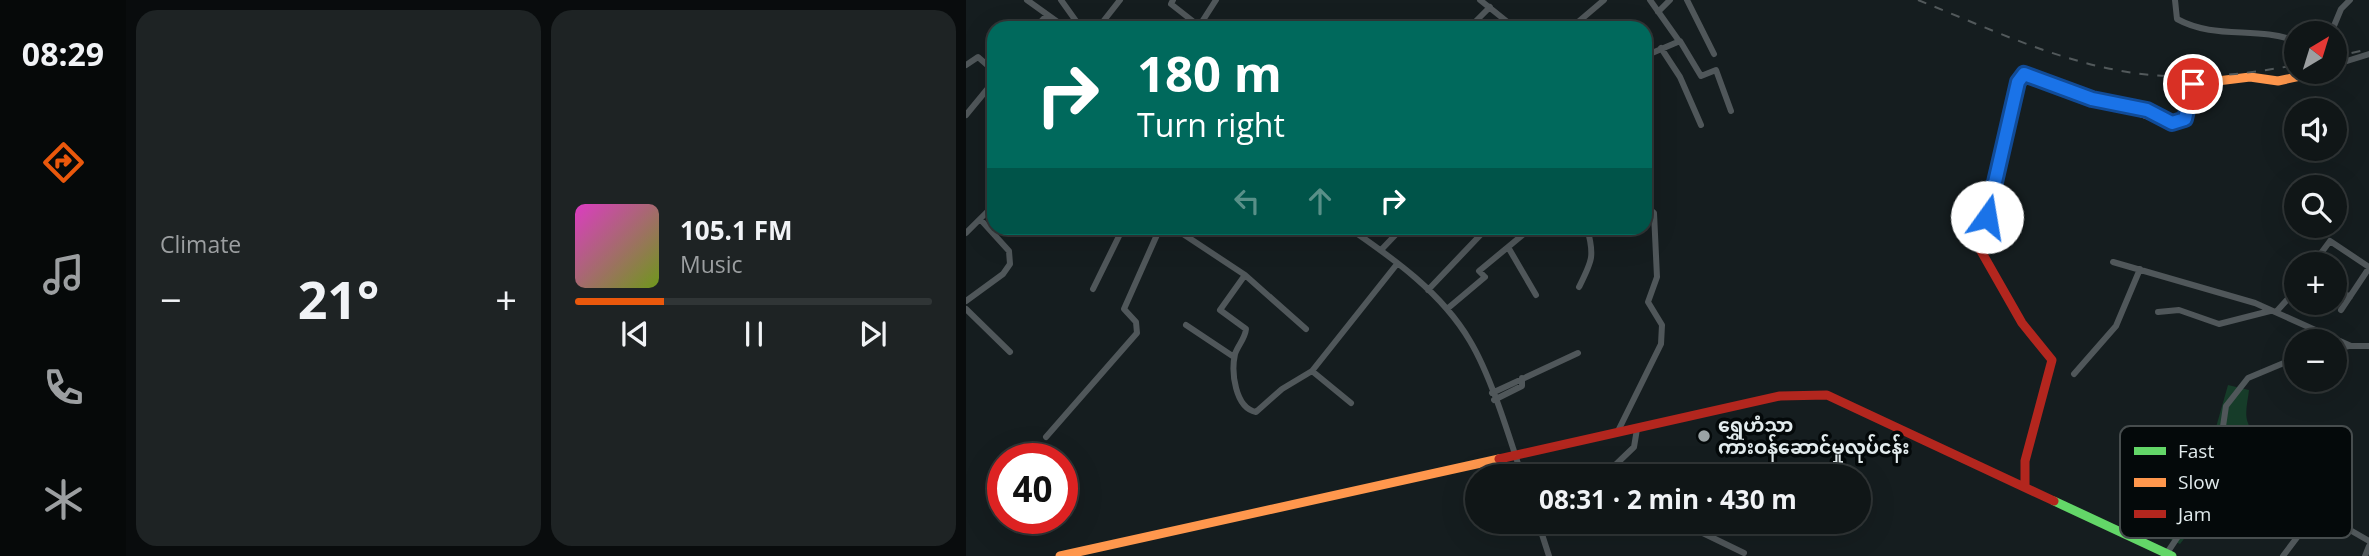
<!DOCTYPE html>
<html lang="en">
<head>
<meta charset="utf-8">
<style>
	:root { --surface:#101617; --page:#1e2324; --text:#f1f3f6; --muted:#9c9fa1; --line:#303536; --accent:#ea580c }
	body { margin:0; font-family:"Open Sans","Noto Sans Myanmar",sans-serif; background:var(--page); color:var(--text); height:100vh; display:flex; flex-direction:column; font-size:26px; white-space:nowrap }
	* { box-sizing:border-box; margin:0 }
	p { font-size:23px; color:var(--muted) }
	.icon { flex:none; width:38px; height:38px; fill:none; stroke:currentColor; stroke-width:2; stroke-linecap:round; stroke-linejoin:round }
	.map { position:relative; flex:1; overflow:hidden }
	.drawer { display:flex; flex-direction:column; gap:10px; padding:10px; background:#090c0d; width:840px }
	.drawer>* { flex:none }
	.banner { position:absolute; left:21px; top:21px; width:665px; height:214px; border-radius:21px; box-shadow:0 7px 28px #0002,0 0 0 2px var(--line); background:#00695c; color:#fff; overflow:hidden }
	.needle { width:46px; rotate:38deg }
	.fabs { position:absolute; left:1318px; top:21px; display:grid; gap:14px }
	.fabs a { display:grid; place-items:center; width:63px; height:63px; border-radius:50%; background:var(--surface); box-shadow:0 7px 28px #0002,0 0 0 2px var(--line); font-size:35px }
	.speed { position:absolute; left:21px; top:443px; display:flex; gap:14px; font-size:35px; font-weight:700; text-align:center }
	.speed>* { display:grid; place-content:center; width:91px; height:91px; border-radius:50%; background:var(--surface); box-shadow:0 7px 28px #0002,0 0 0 2px var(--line); line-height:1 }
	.speed .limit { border:10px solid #d22; background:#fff; color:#111 }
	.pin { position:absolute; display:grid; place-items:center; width:60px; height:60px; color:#fff; margin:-30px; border:4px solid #fff; border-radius:50%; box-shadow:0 2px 7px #0007 }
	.me { position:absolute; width:77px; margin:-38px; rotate:13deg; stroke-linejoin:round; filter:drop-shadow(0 0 5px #0008) }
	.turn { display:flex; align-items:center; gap:24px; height:147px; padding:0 35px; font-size:32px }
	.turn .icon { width:91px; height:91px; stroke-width:2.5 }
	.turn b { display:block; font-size:49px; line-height:60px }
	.lanes { display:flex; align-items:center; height:66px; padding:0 35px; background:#0003; justify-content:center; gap:35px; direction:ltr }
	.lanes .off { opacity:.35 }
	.big { font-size:52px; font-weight:700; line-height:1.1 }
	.drawer .widget { flex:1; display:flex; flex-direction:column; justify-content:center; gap:10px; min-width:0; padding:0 24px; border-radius:21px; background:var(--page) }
	.song { display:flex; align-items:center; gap:21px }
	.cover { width:84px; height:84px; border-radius:10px; background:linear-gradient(135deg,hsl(310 70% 55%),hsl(80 70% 35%)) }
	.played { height:7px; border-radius:4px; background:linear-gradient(90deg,var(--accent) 25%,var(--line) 25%) }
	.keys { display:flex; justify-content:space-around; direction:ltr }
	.heat { display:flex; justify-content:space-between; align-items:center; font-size:38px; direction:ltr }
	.drawer .tiles { flex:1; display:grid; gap:10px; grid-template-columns:repeat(2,1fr) }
	.trip { position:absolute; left:499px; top:464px; width:406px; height:70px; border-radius:35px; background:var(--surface); box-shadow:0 7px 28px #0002,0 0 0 2px var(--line); font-weight:700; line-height:70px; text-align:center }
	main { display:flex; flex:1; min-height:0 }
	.dock { display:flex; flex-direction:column; width:126px; justify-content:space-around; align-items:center; background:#060909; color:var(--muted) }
	.dock .icon { width:49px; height:49px }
	.dock .active { color:var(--accent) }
	.dock b { font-size:32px; color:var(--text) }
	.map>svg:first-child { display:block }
	.green { fill:#163c29 }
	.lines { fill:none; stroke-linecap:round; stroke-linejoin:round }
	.street { stroke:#50575a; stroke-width:6 }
	.fast { stroke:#63d668; stroke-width:9 }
	.slow { stroke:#ff974d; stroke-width:9 }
	.jam { stroke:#b3261e; stroke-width:9 }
	.rail { stroke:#52595b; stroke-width:2; stroke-dasharray:9 9; stroke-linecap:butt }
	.route-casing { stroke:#114b97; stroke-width:18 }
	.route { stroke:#1a73e8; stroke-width:12 }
	.poi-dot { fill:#9aa3a5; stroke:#04090a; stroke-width:2.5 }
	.labels { text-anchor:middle; stroke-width:7; stroke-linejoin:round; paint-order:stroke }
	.poi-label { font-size:19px; font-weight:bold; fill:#e2ebed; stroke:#04090a; text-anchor:start }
	.key { fill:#04090a; stroke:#474d4e; stroke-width:2 }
	.key-label { font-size:19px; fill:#e2ebed }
</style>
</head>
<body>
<main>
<nav class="dock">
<b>08:29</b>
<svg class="icon active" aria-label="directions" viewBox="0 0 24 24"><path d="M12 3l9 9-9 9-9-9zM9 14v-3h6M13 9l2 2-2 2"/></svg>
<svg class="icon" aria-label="music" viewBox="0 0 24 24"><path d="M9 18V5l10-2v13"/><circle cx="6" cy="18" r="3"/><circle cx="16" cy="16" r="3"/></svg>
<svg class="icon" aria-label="phone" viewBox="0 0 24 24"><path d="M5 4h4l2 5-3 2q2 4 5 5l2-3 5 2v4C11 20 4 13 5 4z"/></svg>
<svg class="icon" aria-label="climate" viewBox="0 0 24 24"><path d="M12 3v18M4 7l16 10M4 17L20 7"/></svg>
</nav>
<section class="drawer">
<div class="tiles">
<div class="widget"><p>Climate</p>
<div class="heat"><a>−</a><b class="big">21°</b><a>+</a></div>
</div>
<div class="widget">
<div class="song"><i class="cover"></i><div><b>105.1 FM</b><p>Music</p></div></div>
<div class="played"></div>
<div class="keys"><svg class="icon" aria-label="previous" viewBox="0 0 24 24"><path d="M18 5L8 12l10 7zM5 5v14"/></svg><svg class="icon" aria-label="pause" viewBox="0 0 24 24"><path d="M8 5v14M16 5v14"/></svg><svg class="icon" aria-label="next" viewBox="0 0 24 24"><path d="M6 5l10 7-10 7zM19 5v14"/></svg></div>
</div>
</div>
</section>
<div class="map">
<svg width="1403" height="556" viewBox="0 0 1403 556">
	<rect width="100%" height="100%" fill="#151d1f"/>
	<path class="green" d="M1262,385L1283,390C1282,400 1278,414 1282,423C1294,457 1336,465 1344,498L1315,527L1298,524L1247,502L1214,544L1175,525L1210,473L1230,484L1239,466Z"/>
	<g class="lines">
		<path class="street" d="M61,0L100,28
			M95,0L115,28
			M207,0L205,4L233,26
			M514,0L549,28
			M684,0L713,41
			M721,0L748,54
			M1209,0L1211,19C1249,40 1291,26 1330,41
			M692,12L704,0
			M69,28L81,15
			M132,28L154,0
			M232,28L250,0
			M503,28L524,7
			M605,28L638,0
			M1365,33L1375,9L1384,0
			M695,48L714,77L735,125
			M679,56L714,41L735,76L750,70L765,111
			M0,65L12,57L28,71
			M1368,65L1403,54
			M0,115L28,81
			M208,228L279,275L340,329
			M383,228C428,259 476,293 504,341C525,376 543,436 556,476
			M0,233L28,205
			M542,247L570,295
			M415,250L436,228
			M1147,262L1289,303L1385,346H1403
			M1347,264L1364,241L1403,267
			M279,275L254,310L280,329C279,339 272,345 269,354C265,372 269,408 290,412L316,389L346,371L431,264
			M613,287C626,261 629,256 621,228
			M1368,287L1384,297
			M127,289L157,228
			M462,290L521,228
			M0,301L37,274L44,264L43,251L14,219
			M0,309L44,352
			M481,309L519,277L513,271L565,228
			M1375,310L1403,268
			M1192,312L1213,310L1253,324L1304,311
			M1310,312L1330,290
			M220,325L268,357
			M1368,349L1383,346
			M346,371L385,403
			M1108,374L1150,326L1174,269
			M526,393L612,353
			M528,400L556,386V378
			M651,433L695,344L696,325L682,302L691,277L688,213L679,205
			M80,437L171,333L170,322L158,309L194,228
			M646,476L642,472L668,447L671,429
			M572,522L583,556
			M714,522L778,553
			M1201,553L1249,481L1260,406L1282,378L1330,358
			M1317,556L1351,511L1403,541
			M1399,556L1403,546"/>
		<path class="fast" d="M1088,501L1206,556"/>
		<path class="slow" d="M1011,244L1003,230L1021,217L1052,82L1058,74L1206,123L1219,119L1227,84L1284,77L1312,81L1353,72
			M94,556L533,459"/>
		<path class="jam" d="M1011,244L1056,323L1086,360L1059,461V486
			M533,459L814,396L861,395L1088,501"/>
		<path class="rail" d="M952,0C1032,32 1115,73 1202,76C1245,78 1287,73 1330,65
			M1368,57L1403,49"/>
	</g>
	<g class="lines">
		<defs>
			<path id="route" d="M1021,217L1052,82L1058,74L1126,99L1181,110L1206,123L1219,119L1227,84"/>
		</defs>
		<use href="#route" class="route-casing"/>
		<use href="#route" class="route"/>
	</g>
	<circle class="poi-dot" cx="738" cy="436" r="7"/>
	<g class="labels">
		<g class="poi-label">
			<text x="752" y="432">ရွှေဟံသာ<tspan x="752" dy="22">ကားဝန်ဆောင်မှုလုပ်ငန်း</tspan></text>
		</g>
	</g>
	<rect x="1154" y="426" width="232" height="112" rx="10" class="key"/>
	<rect x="1168" y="447" width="32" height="8" fill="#63d668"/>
	<rect x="1168" y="478" width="32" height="9" fill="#ff974d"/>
	<rect x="1168" y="510" width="32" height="8" fill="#b3261e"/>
	<g class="key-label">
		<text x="1212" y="458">Fast</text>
		<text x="1212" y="489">Slow</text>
		<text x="1212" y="521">Jam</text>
	</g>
</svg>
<div class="fabs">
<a><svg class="needle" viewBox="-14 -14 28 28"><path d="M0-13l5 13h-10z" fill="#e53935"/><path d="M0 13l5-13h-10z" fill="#9c9fa1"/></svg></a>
<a><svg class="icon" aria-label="sound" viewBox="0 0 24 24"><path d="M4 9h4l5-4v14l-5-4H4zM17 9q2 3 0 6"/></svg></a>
<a><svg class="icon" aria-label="search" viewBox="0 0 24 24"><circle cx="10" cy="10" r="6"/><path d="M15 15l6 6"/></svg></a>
<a>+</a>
<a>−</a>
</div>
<div class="speed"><div class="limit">40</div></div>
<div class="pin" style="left:1227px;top:84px;background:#d93025"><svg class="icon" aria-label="arrive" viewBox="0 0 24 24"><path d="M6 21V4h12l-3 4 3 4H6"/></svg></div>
<svg class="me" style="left:1021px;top:217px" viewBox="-20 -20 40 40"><circle r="19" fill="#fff"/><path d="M0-13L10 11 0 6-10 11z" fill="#1a73e8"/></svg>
<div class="trip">08:31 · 2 min · 430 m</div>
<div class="banner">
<div class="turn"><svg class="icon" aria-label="right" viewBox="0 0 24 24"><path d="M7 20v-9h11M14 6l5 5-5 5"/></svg><div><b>180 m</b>Turn right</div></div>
<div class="lanes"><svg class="icon off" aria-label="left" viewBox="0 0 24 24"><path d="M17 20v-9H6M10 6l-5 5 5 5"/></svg><svg class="icon off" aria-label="ahead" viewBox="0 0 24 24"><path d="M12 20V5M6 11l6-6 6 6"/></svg><svg class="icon" aria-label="right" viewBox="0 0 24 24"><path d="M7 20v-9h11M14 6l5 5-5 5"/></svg></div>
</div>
</div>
</main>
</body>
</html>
